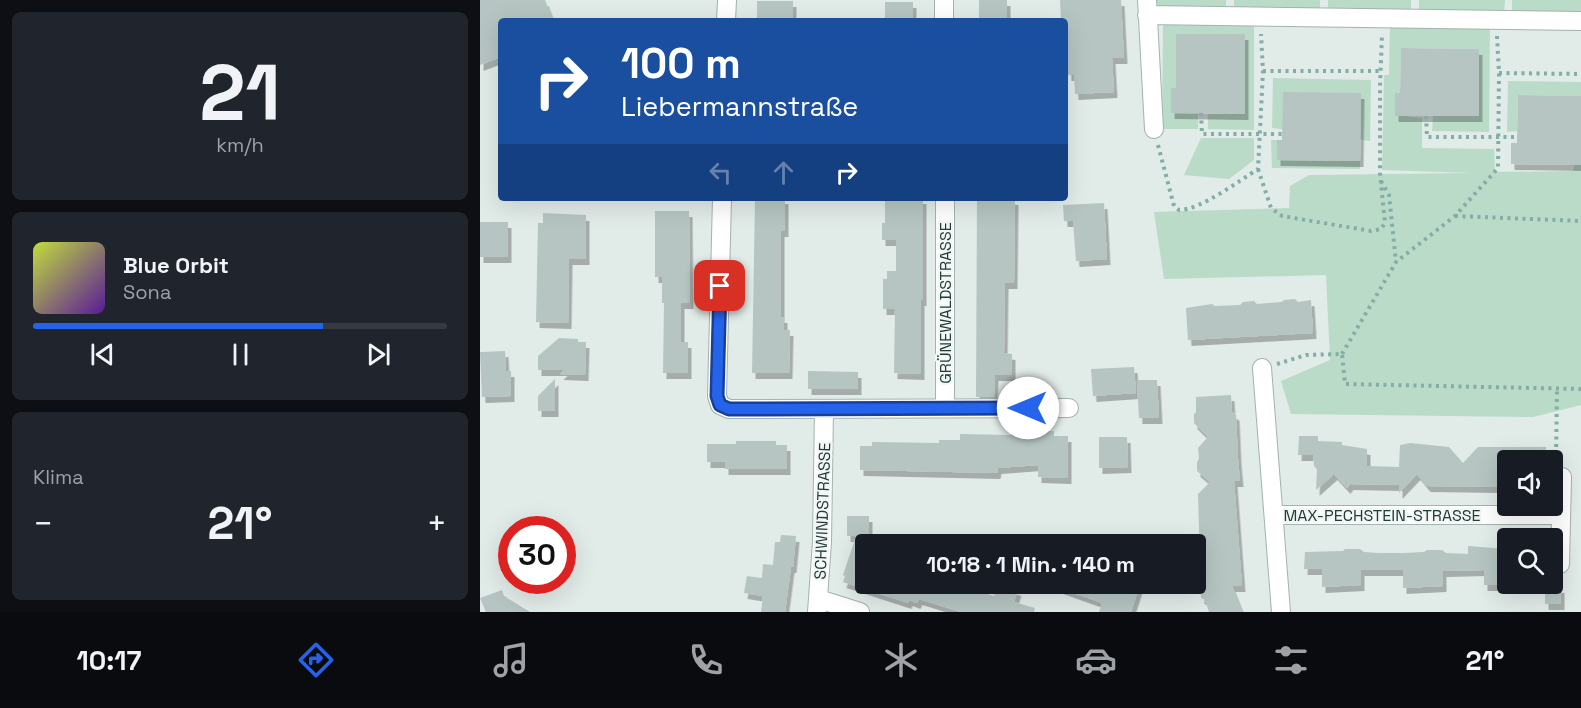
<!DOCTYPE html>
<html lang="de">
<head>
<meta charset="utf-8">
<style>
	:root { --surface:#171b24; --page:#20242c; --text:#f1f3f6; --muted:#9ea1a6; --line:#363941; --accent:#2563eb }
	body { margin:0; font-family:"Space Grotesk",sans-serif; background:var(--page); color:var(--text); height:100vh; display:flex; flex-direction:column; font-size:22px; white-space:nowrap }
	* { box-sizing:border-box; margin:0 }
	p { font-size:20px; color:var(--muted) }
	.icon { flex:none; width:33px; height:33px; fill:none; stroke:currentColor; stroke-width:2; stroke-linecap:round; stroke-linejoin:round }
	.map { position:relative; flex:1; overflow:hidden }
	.panel { display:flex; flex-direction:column; gap:12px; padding:12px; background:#0d0f14; width:480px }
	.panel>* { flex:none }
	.hud { position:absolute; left:18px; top:18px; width:570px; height:183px; border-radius:6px; box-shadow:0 6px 24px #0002; background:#1a4fa0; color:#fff; overflow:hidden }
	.buttons { position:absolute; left:1017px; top:450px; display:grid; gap:12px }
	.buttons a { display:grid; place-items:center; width:66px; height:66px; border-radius:6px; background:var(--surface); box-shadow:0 6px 24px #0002; font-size:30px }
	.speed { position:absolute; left:18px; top:516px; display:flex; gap:12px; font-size:30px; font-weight:700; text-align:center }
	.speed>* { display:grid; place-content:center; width:78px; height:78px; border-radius:50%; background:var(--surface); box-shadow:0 6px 24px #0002; line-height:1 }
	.speed .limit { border:9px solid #d22; background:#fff; color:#111 }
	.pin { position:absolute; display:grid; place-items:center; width:51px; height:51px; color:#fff; margin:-26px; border-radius:12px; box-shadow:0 3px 9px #0006 }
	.me { position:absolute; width:66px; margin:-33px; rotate:270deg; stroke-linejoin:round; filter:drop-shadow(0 0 4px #0008) }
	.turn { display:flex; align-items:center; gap:21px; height:126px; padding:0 24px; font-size:27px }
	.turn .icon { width:78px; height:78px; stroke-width:2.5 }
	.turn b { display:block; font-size:42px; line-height:51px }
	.lanes { display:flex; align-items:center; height:57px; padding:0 24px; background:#0003; justify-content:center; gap:30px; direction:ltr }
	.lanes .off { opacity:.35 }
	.big { font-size:45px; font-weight:700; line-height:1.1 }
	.panel .card { flex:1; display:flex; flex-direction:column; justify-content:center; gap:9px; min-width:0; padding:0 21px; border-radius:9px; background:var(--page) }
	.panel .dial { align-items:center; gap:0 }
	.dial b { font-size:78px; line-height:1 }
	.song { display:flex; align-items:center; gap:18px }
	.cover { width:72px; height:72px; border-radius:9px; background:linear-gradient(135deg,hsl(70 70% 55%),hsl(270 70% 35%)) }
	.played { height:6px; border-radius:3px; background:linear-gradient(90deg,var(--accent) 70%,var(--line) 70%) }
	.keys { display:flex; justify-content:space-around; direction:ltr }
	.heat { display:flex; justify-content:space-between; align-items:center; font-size:33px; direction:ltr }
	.trip { position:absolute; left:375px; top:534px; width:351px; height:60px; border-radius:6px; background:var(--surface); box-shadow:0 6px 24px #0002; font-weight:700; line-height:60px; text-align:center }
	.tab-bar { display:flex; height:96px; justify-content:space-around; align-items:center; background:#090b0e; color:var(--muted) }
	.tab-bar .icon { width:42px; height:42px }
	.tab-bar .on { color:var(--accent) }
	.tab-bar b { font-size:27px; color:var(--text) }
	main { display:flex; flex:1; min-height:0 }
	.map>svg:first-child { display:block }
	.green { fill:#bbdbc9 }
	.building { fill:#b6c5c2; filter:url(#shadow) }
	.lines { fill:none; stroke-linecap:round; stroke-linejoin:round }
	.minor-casing { stroke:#a4b2b0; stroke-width:20 }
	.path { stroke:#83ada7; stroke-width:4; stroke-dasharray:3 4.5; stroke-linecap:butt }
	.minor { stroke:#fff; stroke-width:18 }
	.route-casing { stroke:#184099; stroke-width:15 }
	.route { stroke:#2563eb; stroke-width:10 }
	.labels { text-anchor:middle; stroke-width:4.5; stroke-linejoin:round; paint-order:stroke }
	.street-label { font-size:16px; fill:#223a38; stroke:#f1f7f5 }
</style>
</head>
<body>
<main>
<section class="panel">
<div class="card dial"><b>21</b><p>km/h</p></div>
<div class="card">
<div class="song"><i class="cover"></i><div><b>Blue Orbit</b><p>Sona</p></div></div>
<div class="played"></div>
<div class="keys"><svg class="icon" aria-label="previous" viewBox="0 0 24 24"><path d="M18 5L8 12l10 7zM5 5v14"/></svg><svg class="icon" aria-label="pause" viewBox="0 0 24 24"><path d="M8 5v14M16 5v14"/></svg><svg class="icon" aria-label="next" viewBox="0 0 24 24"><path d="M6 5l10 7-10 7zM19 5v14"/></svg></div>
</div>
<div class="card"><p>Klima</p>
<div class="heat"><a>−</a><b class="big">21°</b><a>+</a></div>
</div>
</section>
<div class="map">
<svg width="1101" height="612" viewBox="0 0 1101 612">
	<defs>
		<filter id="shadow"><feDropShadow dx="3.5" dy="6" stdDeviation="0" flood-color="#0004"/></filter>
	</defs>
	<rect width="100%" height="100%" fill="#e1ebe8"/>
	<path class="green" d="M670,0H746V11L670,10Z
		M754,0H840V12L754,10Z
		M848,0H931V14L848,12Z
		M939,0H1025L1024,15L939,13Z
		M1032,0H1101V16L1032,15Z
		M683,22L774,23V130L728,129V114H765V34H696V88L691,89V113H718V129H682Z
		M910,24L1010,26L1009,132L952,131L953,116H999V49L921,48L920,93H915V115L942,118V148L1014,149L1015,172L1093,171L1094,165H1101V405L1053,417L811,414L801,381L850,360L846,275L684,279L674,212L809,208L810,186L829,175L991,173L902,170L904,75H909Z
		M793,78L891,80L890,141L792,128Z
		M1028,81L1101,82V96L1038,95L1037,131L1027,132Z
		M721,138H774V160L749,179L704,175Z
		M791,140H797V160L880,161V169L792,168Z"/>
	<path class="building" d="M0,0H65L73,21H21V57L0,65Z
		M499,0H527V21H499Z
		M580,0H641L644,58H632L634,92L595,94L594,75H588L585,21H581Z
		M277,1H313V20L277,21Z
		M405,2H433V21H405Z
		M696,34H765V114L691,113V88H696Z
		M921,48L999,49V116H915V93H920Z
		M803,92L881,93L880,161L797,160V140H802Z
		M1038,95L1101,96V165L1031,164V143H1037Z
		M275,198H305V231H301V317H304V330H310L309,373H272Z
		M405,198H443V300H441V374L414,373L415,309H403V279H407V271H416V240H402V223H405Z
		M497,198L535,199L534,283H525L524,353L532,354V375H515L514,397H496Z
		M624,203L627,259L596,261L593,221H584L583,205Z
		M175,211H209L210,303H201V342H208V373H183L184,303H182V277H175Z
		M63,213L106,215V259H89L88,323L56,322L58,223H63Z
		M0,222H28V257H0Z
		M815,299L818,302L831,300L833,333L708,340L706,308L732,304L735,306L760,305L763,302L774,301L777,304L802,302L804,300Z
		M79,338L98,339V342H106L105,375L80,374L84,370H58V356Z
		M25,351L26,371H31V396L2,397L0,352Z
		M654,367L656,393L613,396L611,369Z
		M328,371L378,372V389H328Z
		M75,379V411H58V396Z
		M657,380H677L679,418H659Z
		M751,395L752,412L756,415L758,459L760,481H754L762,586H752L762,612H729L725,600L721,598L718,494L730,482L717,471V462L719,459L718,448L728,437L714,423V414L716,412V397Z
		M532,419H547V430L574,431V436H588V478L558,477V465L518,468L517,473L380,470V446H392V442L459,443V440H480V434L531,435Z
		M819,436H838V441L862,442V445L887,449V466L919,467L920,445L930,443L969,447L983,463L998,447H1066V460H1028V483H1021L1017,487L947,486L937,474L919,493V485L870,484L867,488L854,474L836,490L837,469L834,466L833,455H818Z
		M619,437H647L648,467L619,468Z
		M256,441H296V445H307V469H245V462H227V444H256Z
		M367,516H389V536H386V584H476L514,596L518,584L538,590L534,602L555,608L554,612H481L439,599L437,603L429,600L428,603L363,582L365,576L363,575L376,536H367Z
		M301,535L316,536L313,567H311L305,612H281L283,596L264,593L267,576L282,578L283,564L293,565L295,542H300Z
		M988,546L1028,549V585H1004V570L963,571V586L923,588V570H881V585L842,587V569H824L825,552L863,551L865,549H880L884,552L899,553H923L944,552L947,550H962L966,553L988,554Z
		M574,584H660L651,612H619L622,603L574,586Z
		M1065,586L1081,587V604H1065Z
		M22,590L24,596L50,612H6L0,598Z"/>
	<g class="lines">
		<defs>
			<path id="minor" d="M464,0V21
				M667,0L674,129
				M667,15L1101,21
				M246,21L247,0
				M242,198L237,396L240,405L249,409L589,408
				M465,198V407
				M782,368L801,612
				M795,515H1081
				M1080,564L1082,477
				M339,599L380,612
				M337,612L342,542L344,409"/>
		</defs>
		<use href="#minor" class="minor-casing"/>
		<path class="path" d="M783,71H902
			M1019,73L1101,74
			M721,113L722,134H802
			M946,116L947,137H1037
			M678,145L694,206L699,210C720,210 759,181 778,169L783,71L781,34
			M778,169L791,208L802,216L891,231L901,229L905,223L900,174V86L902,35
			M901,181L909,195L916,262
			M975,216L1101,221
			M862,354L916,262L975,216L1018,168L1019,73L1017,36
			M797,364L826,355L862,354L865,384L1101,389
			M1076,462L1077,388"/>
		<use href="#minor" class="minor"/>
	</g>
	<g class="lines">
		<defs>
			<path id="route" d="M240,286L237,396L240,405L249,409L548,408"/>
		</defs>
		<use href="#route" class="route-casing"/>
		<use href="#route" class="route"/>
	</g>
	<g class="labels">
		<g class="street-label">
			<text transform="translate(465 303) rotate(-90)" y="6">GRÜNEWALDSTRASSE</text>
			<text transform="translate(342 511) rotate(-88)" y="6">SCHWINDSTRASSE</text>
			<text x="902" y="521">MAX-PECHSTEIN-STRASSE</text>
		</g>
	</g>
</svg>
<div class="buttons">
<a><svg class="icon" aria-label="sound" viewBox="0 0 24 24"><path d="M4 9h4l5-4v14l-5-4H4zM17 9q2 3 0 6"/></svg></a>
<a><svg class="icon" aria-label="search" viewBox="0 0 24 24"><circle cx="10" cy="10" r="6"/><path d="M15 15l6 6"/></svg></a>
</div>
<div class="speed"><div class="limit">30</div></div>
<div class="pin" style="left:240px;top:286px;background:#d93025"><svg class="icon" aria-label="arrive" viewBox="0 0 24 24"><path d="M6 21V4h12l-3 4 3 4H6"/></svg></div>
<svg class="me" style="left:548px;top:408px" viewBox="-20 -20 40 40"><circle r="19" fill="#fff"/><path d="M0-13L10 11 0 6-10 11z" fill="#2563eb"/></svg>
<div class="trip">10:18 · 1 Min. · 140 m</div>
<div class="hud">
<div class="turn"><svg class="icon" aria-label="right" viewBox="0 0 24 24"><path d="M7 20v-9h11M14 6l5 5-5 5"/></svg><div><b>100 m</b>Liebermannstraße</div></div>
<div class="lanes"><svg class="icon off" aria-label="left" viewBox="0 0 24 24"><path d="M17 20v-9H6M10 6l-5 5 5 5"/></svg><svg class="icon off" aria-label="ahead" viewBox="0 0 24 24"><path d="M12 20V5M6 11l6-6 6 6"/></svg><svg class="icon" aria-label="right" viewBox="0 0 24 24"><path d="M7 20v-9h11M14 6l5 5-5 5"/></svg></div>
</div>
</div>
</main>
<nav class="tab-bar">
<b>10:17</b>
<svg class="icon on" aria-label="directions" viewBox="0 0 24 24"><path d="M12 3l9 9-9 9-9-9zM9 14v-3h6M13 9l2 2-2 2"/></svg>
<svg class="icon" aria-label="music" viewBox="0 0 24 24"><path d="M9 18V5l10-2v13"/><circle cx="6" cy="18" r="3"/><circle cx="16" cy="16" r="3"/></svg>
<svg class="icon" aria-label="phone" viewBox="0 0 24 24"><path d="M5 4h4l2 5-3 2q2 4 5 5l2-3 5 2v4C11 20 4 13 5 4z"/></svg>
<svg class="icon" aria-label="climate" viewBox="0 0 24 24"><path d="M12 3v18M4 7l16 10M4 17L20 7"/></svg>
<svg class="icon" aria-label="car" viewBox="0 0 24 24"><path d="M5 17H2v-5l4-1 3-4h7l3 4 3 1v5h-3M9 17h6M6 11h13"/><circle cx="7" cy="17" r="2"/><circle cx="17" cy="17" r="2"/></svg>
<svg class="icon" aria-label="filters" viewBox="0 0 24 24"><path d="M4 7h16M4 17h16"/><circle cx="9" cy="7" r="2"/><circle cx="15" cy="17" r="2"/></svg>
<b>21°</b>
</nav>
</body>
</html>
